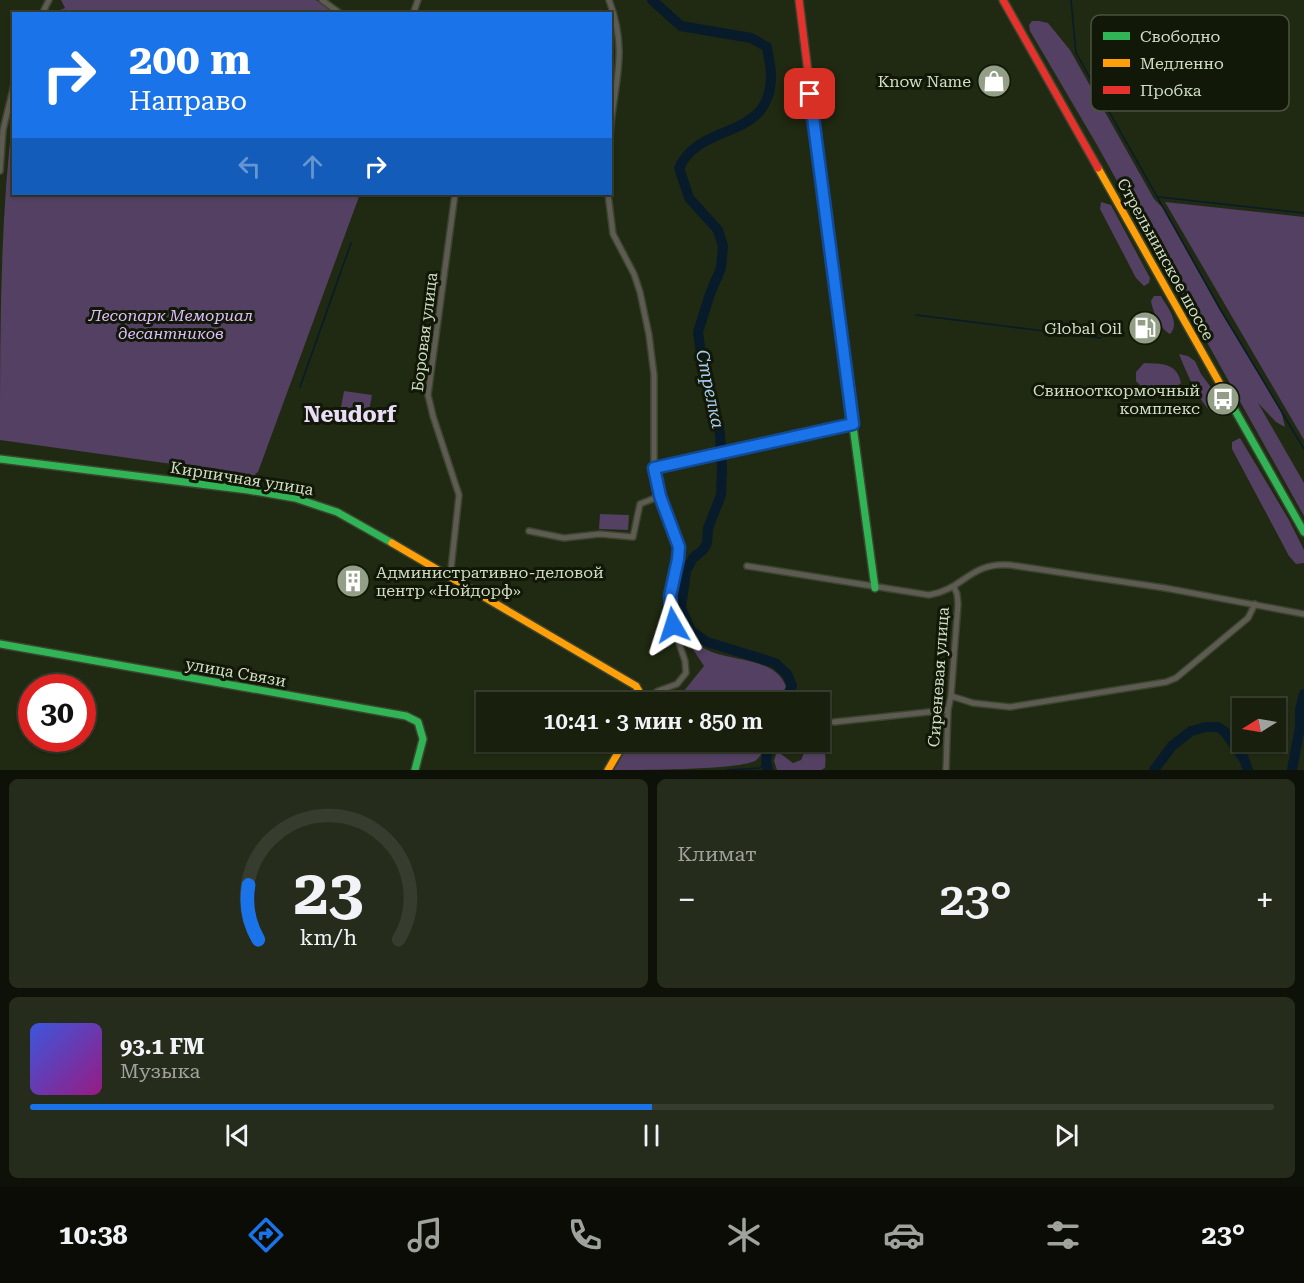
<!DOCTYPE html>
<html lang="ru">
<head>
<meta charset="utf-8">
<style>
	:root { --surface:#181f0d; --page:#252c1b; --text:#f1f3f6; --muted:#9fa29d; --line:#363d2e; --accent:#1a73e8 }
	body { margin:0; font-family:"Roboto Serif",serif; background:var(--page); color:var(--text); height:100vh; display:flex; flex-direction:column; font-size:22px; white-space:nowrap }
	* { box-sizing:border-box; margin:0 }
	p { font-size:20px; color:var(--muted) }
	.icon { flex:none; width:33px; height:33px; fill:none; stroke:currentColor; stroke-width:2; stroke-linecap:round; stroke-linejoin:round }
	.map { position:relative; height:770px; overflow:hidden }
	.drawer { display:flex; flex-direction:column; gap:9px; padding:9px; background:#0d1107; flex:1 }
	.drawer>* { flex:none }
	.top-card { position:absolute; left:12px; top:12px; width:600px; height:183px; border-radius:0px; box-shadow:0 2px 4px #0004,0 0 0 2px var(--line); background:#1a73e8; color:#fff; overflow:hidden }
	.needle { width:39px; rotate:259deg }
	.controls { position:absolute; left:1232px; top:698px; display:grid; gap:12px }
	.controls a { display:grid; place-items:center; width:54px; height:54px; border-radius:0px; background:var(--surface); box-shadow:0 2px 4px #0004,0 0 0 2px var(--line); font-size:30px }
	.speed { position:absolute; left:18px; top:674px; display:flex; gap:12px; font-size:30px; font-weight:700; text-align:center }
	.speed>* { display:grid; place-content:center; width:78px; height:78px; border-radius:50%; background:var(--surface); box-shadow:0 2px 4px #0004,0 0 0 2px var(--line); line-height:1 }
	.speed .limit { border:9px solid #d22; background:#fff; color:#111 }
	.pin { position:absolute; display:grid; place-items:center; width:51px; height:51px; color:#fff; margin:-26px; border-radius:12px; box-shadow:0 3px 9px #0006 }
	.me { position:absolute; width:66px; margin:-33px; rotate:354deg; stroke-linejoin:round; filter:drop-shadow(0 0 4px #0008) }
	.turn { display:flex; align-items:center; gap:21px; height:126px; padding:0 18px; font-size:27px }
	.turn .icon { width:78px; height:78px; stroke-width:2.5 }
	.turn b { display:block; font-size:42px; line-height:51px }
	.lanes { display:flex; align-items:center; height:57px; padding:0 18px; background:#0003; justify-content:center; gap:30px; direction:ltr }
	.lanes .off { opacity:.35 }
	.big { font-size:45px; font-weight:600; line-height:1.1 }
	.drawer .card { flex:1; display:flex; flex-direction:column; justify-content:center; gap:9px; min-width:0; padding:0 21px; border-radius:9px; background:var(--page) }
	.drawer .dial { align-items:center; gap:0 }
	.dial svg { height:156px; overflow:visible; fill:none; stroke:var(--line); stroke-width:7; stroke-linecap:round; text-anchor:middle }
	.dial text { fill:var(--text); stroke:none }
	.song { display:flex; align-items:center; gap:18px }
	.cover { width:72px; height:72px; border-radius:9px; background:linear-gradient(135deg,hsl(230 70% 55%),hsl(310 70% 35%)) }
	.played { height:6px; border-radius:3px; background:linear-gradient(90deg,var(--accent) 50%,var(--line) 50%) }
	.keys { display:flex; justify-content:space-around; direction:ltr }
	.heat { display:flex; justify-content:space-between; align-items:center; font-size:33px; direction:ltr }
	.drawer .tiles { flex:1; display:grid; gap:9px; grid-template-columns:1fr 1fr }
	.card:last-child { grid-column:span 2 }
	.trip { position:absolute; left:476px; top:692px; width:354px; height:60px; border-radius:0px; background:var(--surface); box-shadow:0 2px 4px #0004,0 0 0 2px var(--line); font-weight:600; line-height:60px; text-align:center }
	.tab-bar { display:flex; height:96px; justify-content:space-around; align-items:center; background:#0a0c05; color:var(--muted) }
	.tab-bar .icon { width:42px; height:42px }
	.tab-bar .active { color:var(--accent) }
	.tab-bar b { font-size:27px; color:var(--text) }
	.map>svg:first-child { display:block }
	.green { fill:#534062 }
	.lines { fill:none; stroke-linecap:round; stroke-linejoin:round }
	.stream { stroke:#071b2b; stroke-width:1.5 }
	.river { stroke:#071b2b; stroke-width:10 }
	.street-casing { stroke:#3b442f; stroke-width:8 }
	.fast-casing { stroke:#3b442f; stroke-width:10 }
	.slow-casing { stroke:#3b442f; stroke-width:10 }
	.jam-casing { stroke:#3b442f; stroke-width:10 }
	.street { stroke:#5e5b52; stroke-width:5 }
	.fast { stroke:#30b455; stroke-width:7 }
	.slow { stroke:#ff9f0a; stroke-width:7 }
	.jam { stroke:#e5322d; stroke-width:7 }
	.route-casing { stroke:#114b97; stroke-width:15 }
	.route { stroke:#1a73e8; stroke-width:10 }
	.labels { text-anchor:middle; stroke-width:6; stroke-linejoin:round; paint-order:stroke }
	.poi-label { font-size:16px; fill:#d1ddc5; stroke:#111807; text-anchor:end }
	.street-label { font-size:16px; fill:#d1ddc5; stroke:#111807 }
	.park-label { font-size:16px; font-style:italic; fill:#dfbefd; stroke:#111807 }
	.water-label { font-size:18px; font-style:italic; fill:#aacdf0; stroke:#111807 }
	.district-label { font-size:22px; font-weight:bold; fill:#ebddf8; stroke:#111807 }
	.key { fill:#111807; stroke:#4b5340; stroke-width:1.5 }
	.key-label { font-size:16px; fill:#d1ddc5 }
</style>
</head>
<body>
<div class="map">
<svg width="1304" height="770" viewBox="0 0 1304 770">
	<rect width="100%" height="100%" fill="#202911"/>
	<path class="green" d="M61,0H316L335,13H53L65,8Z
		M1032,21H1039L1048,23L1070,50L1154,199L1163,208L1219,309L1281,410L1285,427L1276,422L1258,403L1304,483V516L1097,145L1030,31L1029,25Z
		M13,115L14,194H360L258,472L255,474L258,476L0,440C0,332 0,221 13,115Z
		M1101,202L1111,205L1150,278L1149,283L1144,286L1136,278L1100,209Z
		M1165,202L1304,217V440Z
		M1154,296H1161C1167,307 1181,323 1170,334C1160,329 1153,312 1151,301Z
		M1179,354L1188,356L1195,361L1201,374L1210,386L1225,413L1218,416C1201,409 1186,371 1179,354Z
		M1144,363C1161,364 1177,362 1181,383C1163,399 1152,398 1136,381V372Z
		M344,391L372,395L369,411L341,407Z
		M1240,438L1289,520L1304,550V563L1296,564L1289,556L1232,449V442Z
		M600,514L629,515L628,530L599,529Z
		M684,636C696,644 708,652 722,655C744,661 778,662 786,687L779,702H675L704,666Z
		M631,741H766C764,749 762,756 755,761C735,770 642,770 614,770Z
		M813,741H819C826,749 826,757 825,768L821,770H777L774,761L777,751L793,763L801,760L809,742Z"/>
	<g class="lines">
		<path class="stream" d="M1071,0L1076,53L1222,312L1304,449
			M1159,197L1304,213
			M916,315L1101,338
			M300,387L351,243
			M727,770L760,768L766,762"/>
		<path class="river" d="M652,0L681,26L751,38L767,47C768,56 771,66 771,75C771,142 701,120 679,168L689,198L718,230L723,246L721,268L710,294L698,332L704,376L712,396L720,434L722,469L721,495L708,528L707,543L703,550L693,558L686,571L681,608L691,631L707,642L775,663L787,674L792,686L784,702
			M768,770L766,762L769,741
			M1154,770L1172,746L1191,731L1206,727H1218L1225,732L1244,759L1248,770
			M1292,770L1300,727V710L1304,694"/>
		<defs>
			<path id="street" d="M322,0L341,14
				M609,0C629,53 614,82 610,134
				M42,14L49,0
				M413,14L418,0
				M0,171L3,130L14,85
				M608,194L613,234L634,274L640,292L649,335L654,375V468L660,496L679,547L678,559L670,596V608L673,625L685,661L686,673L677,684L658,691L645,701
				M654,468L853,424
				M529,531L564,538L600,534L633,537L640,504L660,496
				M747,566L929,595C965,589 969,562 1010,565L1165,588L1304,614
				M450,578L459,495L433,416L428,395L455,194
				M951,696L973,703L1010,707L1166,682L1176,678L1248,618L1255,604
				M834,722L948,710
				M946,770L948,710L951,696L958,604L957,594L954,587"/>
			<path id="fast" d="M844,360L875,588
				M1228,398L1304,532
				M0,459L248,490L295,498L337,512L392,543
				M0,644L406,716L418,722L423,739L415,770"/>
			<path id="slow" d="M1098,168L1228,398
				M392,543L636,686L645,702
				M608,770L625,741"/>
			<path id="jam" d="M799,0L844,360
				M1003,0L1098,168"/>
		</defs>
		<use href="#street" class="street-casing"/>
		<use href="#fast" class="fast-casing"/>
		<use href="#slow" class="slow-casing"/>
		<use href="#jam" class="jam-casing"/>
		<use href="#street" class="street"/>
		<use href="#fast" class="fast"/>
		<use href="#slow" class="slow"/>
		<use href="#jam" class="jam"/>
	</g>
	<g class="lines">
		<defs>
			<path id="route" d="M673,625L670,596L678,559L679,547L660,496L654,468L853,424L810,94"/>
		</defs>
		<use href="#route" class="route-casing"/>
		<use href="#route" class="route"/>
	</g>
	<defs>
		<symbol id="shop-disc" viewBox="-11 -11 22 22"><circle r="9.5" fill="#939e86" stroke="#111807"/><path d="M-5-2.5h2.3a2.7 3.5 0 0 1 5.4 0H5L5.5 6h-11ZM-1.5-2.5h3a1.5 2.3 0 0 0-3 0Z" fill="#fff"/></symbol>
		<symbol id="fuel-disc" viewBox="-11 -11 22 22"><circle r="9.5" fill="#939e86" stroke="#111807"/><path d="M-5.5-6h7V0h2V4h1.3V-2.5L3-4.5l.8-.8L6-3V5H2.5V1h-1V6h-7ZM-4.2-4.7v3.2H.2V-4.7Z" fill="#fff"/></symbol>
		<symbol id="bus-disc" viewBox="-11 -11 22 22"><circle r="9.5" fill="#939e86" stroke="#111807"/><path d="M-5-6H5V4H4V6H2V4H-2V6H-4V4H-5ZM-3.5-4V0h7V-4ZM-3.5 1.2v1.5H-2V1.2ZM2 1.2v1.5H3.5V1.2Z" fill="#fff"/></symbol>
		<symbol id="building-disc" viewBox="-11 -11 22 22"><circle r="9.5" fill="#939e86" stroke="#111807"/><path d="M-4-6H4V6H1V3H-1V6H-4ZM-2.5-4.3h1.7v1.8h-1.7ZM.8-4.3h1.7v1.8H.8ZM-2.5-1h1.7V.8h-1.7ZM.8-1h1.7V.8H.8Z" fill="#fff"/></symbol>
	</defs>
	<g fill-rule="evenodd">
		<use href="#shop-disc" x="975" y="62" width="38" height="38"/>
		<use href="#fuel-disc" x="1126" y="309" width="38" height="38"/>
		<use href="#bus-disc" x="1204" y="380" width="38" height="38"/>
		<use href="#building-disc" x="334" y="562" width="38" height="38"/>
	</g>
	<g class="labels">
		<g class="poi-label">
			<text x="971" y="87">Know Name</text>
			<text x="1122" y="334">Global Oil</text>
			<text x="1200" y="396">Свинооткормочный<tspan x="1200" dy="18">комплекс</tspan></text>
			<text x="376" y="578" text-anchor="start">Административно-деловой<tspan x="376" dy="18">центр «Нойдорф»</tspan></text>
		</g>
		<g class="street-label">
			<text transform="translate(1166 259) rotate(61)" y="6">Стрельнинское шоссе</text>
			<text transform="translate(424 332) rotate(-83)" y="6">Боровая улица</text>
			<text transform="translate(242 478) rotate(9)" y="6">Кирпичная улица</text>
			<text transform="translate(236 672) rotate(10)" y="6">улица Связи</text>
			<text transform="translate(938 677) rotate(-86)" y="6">Сиреневая улица</text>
		</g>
		<g class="park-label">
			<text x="171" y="321">Лесопарк Мемориал<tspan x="171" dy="18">десантников</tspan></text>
		</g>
		<g class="water-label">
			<text transform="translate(710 389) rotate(78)" y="6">Стрелка</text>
		</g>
		<g class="district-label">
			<text x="350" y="422">Neudorf</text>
		</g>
	</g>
	<rect x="1091" y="15" width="198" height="96" rx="9" class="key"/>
	<rect x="1103" y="32" width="27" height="8" fill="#30b455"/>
	<rect x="1103" y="59" width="27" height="8" fill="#ff9f0a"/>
	<rect x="1103" y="86" width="27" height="8" fill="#e5322d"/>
	<g class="key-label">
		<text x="1140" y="42">Свободно</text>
		<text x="1140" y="69">Медленно</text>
		<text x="1140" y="96">Пробка</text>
	</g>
</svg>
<div class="controls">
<a><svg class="needle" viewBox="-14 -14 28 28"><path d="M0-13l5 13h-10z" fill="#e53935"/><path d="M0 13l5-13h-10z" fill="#9fa29d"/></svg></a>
</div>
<div class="speed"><div class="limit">30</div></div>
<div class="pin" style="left:810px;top:94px;background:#d93025"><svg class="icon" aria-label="arrive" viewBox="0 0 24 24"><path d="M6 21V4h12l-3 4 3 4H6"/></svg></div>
<svg class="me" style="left:673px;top:625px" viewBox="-20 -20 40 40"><path d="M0-17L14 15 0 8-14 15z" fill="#1a73e8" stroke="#fff" stroke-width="4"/></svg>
<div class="trip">10:41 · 3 мин · 850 m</div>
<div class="top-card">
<div class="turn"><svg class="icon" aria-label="right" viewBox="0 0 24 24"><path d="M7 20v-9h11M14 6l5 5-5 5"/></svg><div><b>200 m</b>Направо</div></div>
<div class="lanes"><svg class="icon off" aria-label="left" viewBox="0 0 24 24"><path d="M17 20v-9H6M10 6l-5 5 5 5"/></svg><svg class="icon off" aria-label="ahead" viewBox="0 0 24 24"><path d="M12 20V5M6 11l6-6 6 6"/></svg><svg class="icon" aria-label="right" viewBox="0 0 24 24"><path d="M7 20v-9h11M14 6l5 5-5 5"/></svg></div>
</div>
</div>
<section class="drawer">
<div class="tiles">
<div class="card dial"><svg viewBox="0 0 100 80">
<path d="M14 69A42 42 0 1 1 86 69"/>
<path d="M14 69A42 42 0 0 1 9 41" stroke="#1a73e8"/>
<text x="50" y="56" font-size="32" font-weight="700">23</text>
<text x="50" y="72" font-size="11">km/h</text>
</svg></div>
<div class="card"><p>Климат</p>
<div class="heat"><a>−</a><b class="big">23°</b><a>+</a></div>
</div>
<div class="card">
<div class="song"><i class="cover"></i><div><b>93.1 FM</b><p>Музыка</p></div></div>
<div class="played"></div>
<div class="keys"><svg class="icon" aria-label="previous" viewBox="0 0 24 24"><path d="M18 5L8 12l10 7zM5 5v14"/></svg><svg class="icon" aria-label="pause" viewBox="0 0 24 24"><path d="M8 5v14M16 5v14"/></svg><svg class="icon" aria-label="next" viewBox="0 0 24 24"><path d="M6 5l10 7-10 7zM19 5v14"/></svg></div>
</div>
</div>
</section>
<nav class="tab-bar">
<b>10:38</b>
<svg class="icon active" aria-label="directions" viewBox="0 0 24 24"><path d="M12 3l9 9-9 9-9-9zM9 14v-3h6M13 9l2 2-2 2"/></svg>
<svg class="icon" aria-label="music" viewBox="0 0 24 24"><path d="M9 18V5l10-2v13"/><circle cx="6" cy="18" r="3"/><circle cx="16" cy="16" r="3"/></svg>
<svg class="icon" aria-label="phone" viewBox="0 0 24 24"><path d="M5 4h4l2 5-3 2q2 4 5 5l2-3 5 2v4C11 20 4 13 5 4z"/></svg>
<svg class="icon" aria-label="climate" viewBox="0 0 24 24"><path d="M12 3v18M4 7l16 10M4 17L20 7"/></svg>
<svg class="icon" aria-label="car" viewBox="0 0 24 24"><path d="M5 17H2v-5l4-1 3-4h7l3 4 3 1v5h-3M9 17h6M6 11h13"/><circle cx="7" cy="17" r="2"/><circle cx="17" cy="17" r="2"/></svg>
<svg class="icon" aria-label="filters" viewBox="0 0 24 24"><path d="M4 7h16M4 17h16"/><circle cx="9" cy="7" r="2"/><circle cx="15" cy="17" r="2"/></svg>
<b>23°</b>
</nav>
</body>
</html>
